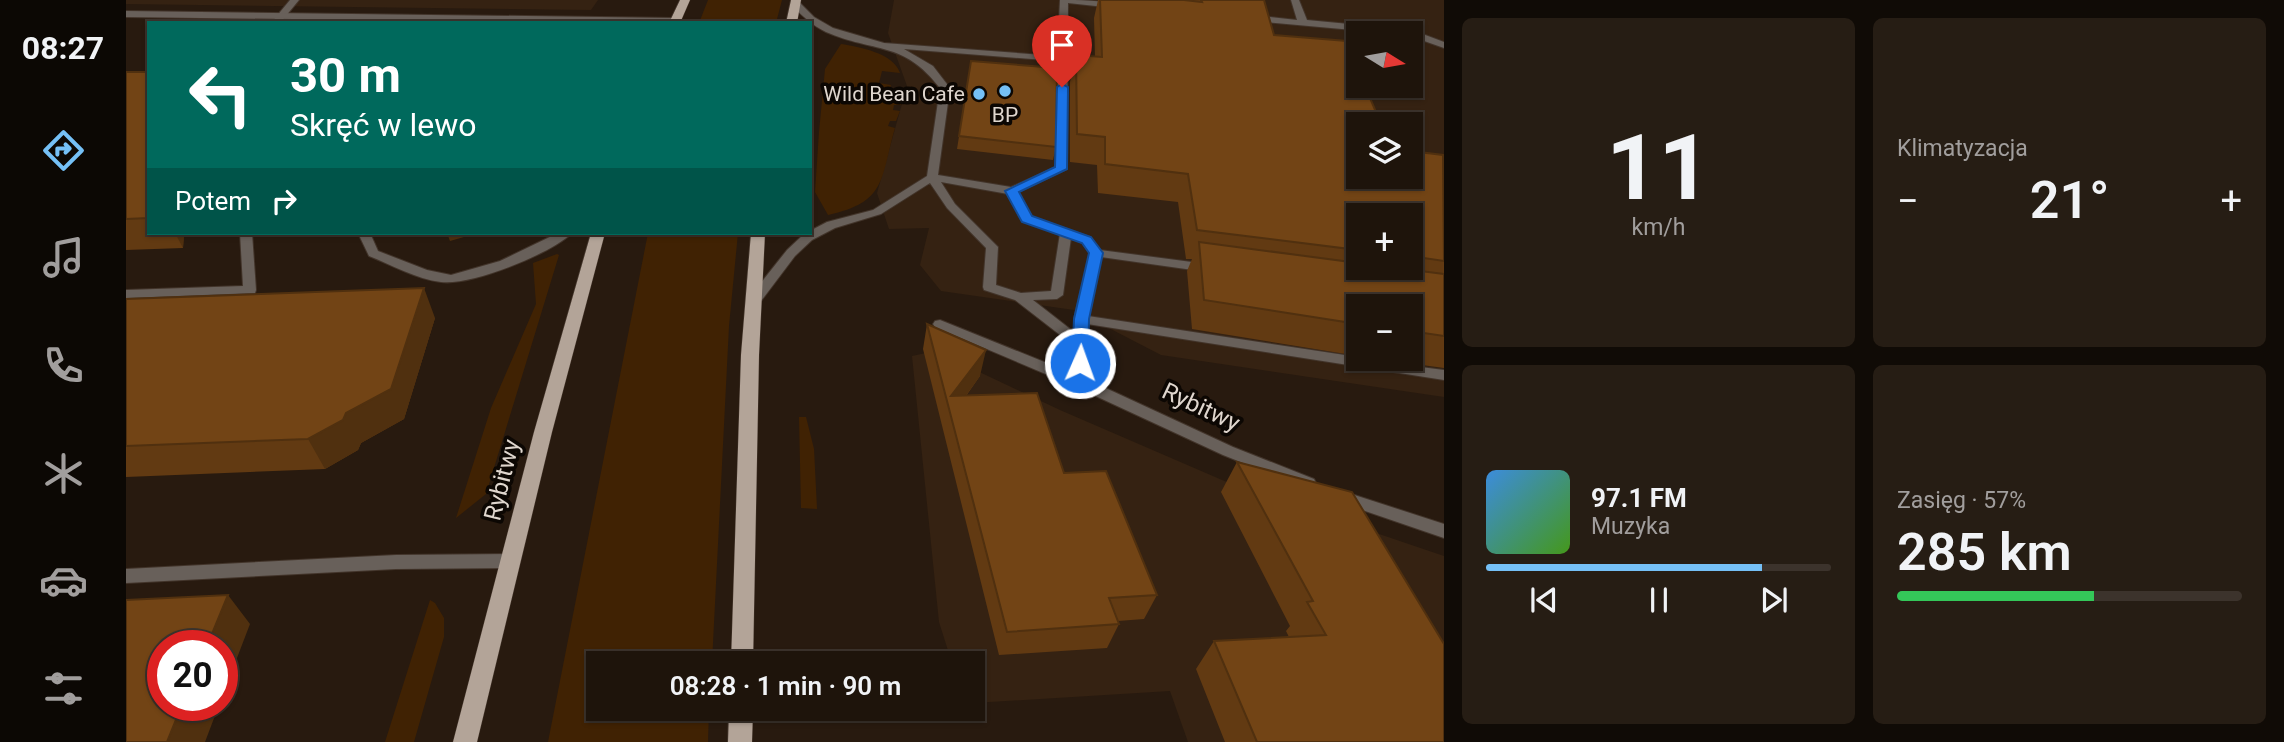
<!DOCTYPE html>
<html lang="pl">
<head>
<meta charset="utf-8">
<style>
	:root { --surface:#1e140b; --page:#261d14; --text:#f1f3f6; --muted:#a19e9d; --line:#3c332c; --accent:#75c0f6 }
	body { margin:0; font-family:Roboto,sans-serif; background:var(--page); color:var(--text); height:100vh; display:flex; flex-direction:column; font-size:26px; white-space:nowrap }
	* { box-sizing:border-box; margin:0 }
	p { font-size:23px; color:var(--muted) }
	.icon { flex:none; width:38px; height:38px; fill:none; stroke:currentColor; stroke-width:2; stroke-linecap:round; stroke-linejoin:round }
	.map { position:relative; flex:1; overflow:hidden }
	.drawer { display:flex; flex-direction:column; gap:18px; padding:18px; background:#100b06; width:840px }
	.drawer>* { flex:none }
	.top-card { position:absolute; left:21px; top:21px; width:665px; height:214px; border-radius:0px; box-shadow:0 2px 5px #0004,0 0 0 2px var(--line); background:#00695c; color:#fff; overflow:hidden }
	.needle { width:46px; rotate:101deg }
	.buttons { position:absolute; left:1220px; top:21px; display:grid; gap:14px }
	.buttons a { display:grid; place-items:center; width:77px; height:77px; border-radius:0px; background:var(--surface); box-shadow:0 2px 5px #0004,0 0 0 2px var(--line); font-size:35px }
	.speed { position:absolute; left:21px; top:630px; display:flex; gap:14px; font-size:35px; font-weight:700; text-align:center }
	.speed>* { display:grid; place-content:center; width:91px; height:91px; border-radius:50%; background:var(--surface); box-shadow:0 2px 5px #0004,0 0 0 2px var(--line); line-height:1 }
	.speed .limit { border:10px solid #d22; background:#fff; color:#111 }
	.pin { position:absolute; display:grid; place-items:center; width:60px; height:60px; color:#fff; margin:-72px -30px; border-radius:50% 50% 50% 0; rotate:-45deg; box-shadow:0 0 7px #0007 }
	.pin .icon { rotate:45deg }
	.me { position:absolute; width:77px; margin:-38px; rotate:2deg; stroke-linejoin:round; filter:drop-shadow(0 0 5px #0008) }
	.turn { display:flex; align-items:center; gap:24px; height:147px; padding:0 28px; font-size:32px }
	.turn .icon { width:91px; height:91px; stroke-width:2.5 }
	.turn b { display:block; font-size:49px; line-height:60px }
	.then { display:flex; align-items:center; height:66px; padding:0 28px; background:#0003; gap:14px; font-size:26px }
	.big { font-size:52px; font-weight:600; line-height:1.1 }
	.drawer .tile { flex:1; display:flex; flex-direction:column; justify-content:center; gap:10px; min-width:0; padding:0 24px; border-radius:10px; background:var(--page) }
	.drawer .dial { align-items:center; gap:0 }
	.dial b { font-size:91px; line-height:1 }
	.song { display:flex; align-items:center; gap:21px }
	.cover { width:84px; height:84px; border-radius:10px; background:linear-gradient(135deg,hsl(210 70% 55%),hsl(100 70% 35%)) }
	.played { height:7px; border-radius:4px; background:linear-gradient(90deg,var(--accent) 80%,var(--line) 80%) }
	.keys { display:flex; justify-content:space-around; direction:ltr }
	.heat { display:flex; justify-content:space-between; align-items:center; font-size:38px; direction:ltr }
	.charge { height:10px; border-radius:5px; background:linear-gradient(90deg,#34c759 57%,var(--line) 0) }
	.drawer .tiles { flex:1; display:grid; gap:18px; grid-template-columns:repeat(2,1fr) }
	.trip { position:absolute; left:460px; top:651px; width:399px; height:70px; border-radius:0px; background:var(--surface); box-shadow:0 2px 5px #0004,0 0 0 2px var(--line); font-weight:600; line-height:70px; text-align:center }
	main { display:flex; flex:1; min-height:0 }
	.dock { display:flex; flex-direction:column; width:126px; justify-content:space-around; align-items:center; background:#0c0804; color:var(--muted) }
	.dock .icon { width:49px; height:49px }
	.dock .active { color:var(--accent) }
	.dock b { font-size:32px; color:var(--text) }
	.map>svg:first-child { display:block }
	.built { fill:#352212; fill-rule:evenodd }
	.green { fill:#402203 }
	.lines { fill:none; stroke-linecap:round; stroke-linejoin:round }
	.service-casing { stroke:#42342a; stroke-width:2 }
	.minor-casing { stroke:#42342a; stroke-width:2 }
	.primary-casing { stroke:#42342a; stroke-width:1 }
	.service { fill:#68605a; fill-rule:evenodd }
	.minor { fill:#68605a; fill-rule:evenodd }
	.primary { fill:#b3a498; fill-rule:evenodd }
	.wall { fill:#623a12; fill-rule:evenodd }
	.shaded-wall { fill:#50300f }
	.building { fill:#724415; stroke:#50300f; stroke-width:2 }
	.route { fill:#1a73e8; stroke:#114b97; stroke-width:2 }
	.poi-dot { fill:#75c0f6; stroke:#0c0703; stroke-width:2.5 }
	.labels { text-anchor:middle; stroke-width:7; stroke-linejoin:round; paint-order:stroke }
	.far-poi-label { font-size:21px; fill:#dfd6ce; stroke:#0c0703; text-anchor:end }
	.street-label { font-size:24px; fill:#dfd6ce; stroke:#0c0703 }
</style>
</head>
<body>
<main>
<nav class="dock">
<b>08:27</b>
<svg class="icon active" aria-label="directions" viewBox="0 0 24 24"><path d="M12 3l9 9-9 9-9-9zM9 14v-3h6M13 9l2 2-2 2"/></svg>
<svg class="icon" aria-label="music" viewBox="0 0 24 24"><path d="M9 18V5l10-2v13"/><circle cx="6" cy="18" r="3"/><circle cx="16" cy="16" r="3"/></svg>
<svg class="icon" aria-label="phone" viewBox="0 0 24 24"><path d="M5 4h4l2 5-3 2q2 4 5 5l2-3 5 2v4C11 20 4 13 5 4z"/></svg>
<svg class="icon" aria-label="climate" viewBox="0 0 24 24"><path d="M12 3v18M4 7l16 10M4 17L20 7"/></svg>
<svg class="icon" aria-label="car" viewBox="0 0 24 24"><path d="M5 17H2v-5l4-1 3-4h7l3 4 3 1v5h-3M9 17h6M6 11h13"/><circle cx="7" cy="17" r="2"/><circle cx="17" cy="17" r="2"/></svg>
<svg class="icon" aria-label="filters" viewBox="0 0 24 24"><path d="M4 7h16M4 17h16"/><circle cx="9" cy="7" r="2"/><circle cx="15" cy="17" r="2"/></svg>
</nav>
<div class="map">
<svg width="1318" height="742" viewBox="0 0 1318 742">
	<rect width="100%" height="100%" fill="#281a0f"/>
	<path class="built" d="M0,0H472L465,10L0,4Z
		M768,0H1318V397L1035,355L948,310L815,291L794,265L803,228L763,229L751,193L781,86L762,33ZM1232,33H1284V86H1232ZM1232,124H1284V177H1232ZM1232,215H1284V268H1232ZM1232,306H1284V359H1232Z
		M809,351L934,410L1103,483L1318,556V742H1062L1044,691L847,703V663H826L813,622L786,356Z"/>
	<path class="green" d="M582,0H656L650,23H573Z
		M715,44C733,47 768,53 774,73L756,71L753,83L765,85L761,97L777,99L775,105H768L767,110L774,111L770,121H764L762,126L769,128C754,180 761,202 702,215L689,192L693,132L699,69Z
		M522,233H612L603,326L586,663H472V709H583L582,742H422Z
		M431,254L433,255L360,494L330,518L365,408L410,304L407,263Z
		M673,417H680L688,449L691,509L675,508Z
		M304,600L309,603L318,618V637L288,742H259Z"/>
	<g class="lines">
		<defs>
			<path id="service" d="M164,0H173L154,23H145Z
				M934,0C952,0 977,0 992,5L988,8L942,3L941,169L892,192L906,217L964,237L974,250L1081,264L1087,268L1081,272L975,257L962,316L1232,357V359L1318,370V380L961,324L960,382L958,386H948L946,382L947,345L889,300L858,290L857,287L860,248L821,208L804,183L755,214L709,228L686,240L669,256L632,305H622L621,302L622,299L661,250L678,234L701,222L747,210L801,176L814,88C777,40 748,53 700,32C686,25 676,16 666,5V1H672L688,17L707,28L758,43L931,56ZM778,49L931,61L930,167L885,187L812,175L824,88L807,66ZM815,182L882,194L897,221L934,233L925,291L895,293L870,285L872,247L829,204ZM945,238L956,243L964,253L948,319V332L907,300L931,299L937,295Z
				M1165,0H1173L1181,20L1286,30L1318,42V48L1284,36V33H1260L1126,21L1122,18L1126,15L1171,20Z
				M114,233H126L130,290L129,293L0,298V290L117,286Z
				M232,233H244L252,251L301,270L325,275L374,261L432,233H446C425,254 344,286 315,282C290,279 266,265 243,256Z
				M384,554L390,556L392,561L390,566L384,568L270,569L0,583V569L270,555Z"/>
			<path id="minor" d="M0,11L549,18L553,21L479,23L0,17Z
				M814,320L958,378L1107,447L1188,479L1190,483L1188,487L1182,489L1097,455L948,386L809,327L807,324L809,321Z
				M1213,490L1318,524V538L1207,500L1205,496L1207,492Z"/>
			<path id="primary" d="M554,0H564L554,23H543Z
				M665,0H675L671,23H660Z
				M465,233H479L426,432L351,742H327L408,432Z
				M625,233H639L633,355L627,663H605L615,355Z
				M603,709H627L626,742H602Z"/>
		</defs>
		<use href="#service" class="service-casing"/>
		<use href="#minor" class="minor-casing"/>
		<use href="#primary" class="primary-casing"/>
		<use href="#service" class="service"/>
		<use href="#minor" class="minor"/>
		<use href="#primary" class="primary"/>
	</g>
	<path class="wall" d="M972,0H1138L1148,35L1232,177L1318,156V368L1252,359H1284V306H1232V356L1066,329L1061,271L1066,259H1060L1052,202L972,193L971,165L944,162V82L950,55L969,57L968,18ZM1232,215H1284V268H1232Z
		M845,61L930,147L927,160L831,149Z
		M0,72H23V233H58L57,248L0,250Z
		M0,299L309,318L278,419L235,443L232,450L199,469L0,477Z
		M801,324L854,376L840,396L938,473L1031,595L1018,619L992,621L993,624L981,648L873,655L797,349Z
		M1111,462L1318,742H1099L1070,669L1088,641L1163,637L1160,631L1164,626L1095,492Z"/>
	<path class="shaded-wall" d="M49,233H58L57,248Z
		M321,233H352L324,241Z
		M298,288L309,318L278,419L235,443L232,450L199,469L182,439L220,413Z
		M860,350L854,376L825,416V396Z
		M102,595L124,624L96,697V646H81Z
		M56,705H93L79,742H41Z"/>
	<path class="building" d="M974,0H1058L1076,2L1075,0H1138L1148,35L1221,41L1232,69V86H1239L1255,124H1232V177H1284V151L1317,155L1318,261L1284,256V215H1232V250L1071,230L1062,174L979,164V137L951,134L950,55L976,57Z
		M845,61L931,68L930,147L833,136Z
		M0,72H23V218L0,219Z
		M1073,242L1232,263V268H1271L1318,274V336L1284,331V306H1232V324L1078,300Z
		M298,288L265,389L220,413L217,420L182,439L0,446V299Z
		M801,324L860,350L825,396L911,393L938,473L980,471L1031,595L983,598L993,624L881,632Z
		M1111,462L1226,492L1318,644V742H1131L1088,641L1200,635L1181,602L1187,601Z
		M102,595L81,646H37V705H56L41,742H0V600Z"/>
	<path class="route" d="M936,84L942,87L941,169L893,192L906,216L965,237L977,253L963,319L962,363L954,368L946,363L948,319L963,253L956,243L896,222L879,191L929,167L931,87Z"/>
	<g class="poi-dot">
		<circle cx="879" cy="91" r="7"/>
		<circle cx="853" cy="94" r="7"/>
	</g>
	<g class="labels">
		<g class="far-poi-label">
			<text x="839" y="101">Wild Bean Cafe</text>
			<text x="879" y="122" text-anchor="middle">BP</text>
		</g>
		<g class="street-label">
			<text transform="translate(1075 407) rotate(25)" y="8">Rybitwy</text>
			<text transform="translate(376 480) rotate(-76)" y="8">Rybitwy</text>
		</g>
	</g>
</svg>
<div class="buttons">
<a><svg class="needle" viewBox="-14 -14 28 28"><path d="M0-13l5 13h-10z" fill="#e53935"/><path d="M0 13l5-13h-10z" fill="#a19e9d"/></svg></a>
<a><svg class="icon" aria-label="layers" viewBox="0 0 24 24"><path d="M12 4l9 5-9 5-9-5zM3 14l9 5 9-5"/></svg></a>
<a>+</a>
<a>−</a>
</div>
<div class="speed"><div class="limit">20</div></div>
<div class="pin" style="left:936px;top:87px;background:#d93025"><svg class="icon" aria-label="arrive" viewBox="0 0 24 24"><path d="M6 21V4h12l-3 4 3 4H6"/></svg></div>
<svg class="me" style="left:954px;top:363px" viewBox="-20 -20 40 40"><circle r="17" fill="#1a73e8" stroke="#fff" stroke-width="3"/><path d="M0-11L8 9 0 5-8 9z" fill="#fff"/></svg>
<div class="trip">08:28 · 1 min · 90 m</div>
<div class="top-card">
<div class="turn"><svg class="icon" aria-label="left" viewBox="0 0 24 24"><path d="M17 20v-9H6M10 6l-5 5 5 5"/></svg><div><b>30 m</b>Skręć w lewo</div></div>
<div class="then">Potem<svg class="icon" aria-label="right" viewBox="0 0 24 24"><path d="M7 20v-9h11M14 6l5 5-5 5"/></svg></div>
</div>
</div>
<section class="drawer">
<div class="tiles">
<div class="tile dial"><b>11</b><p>km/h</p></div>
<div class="tile"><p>Klimatyzacja</p>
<div class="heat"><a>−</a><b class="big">21°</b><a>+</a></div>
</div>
<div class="tile">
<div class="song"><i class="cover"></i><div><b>97.1 FM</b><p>Muzyka</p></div></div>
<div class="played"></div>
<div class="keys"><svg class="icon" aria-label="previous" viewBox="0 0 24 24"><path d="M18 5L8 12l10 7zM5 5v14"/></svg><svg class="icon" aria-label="pause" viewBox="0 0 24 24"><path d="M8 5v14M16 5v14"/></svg><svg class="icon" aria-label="next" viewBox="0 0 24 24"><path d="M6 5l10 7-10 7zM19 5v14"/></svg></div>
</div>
<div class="tile"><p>Zasięg · 57%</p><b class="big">285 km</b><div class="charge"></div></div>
</div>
</section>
</main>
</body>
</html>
